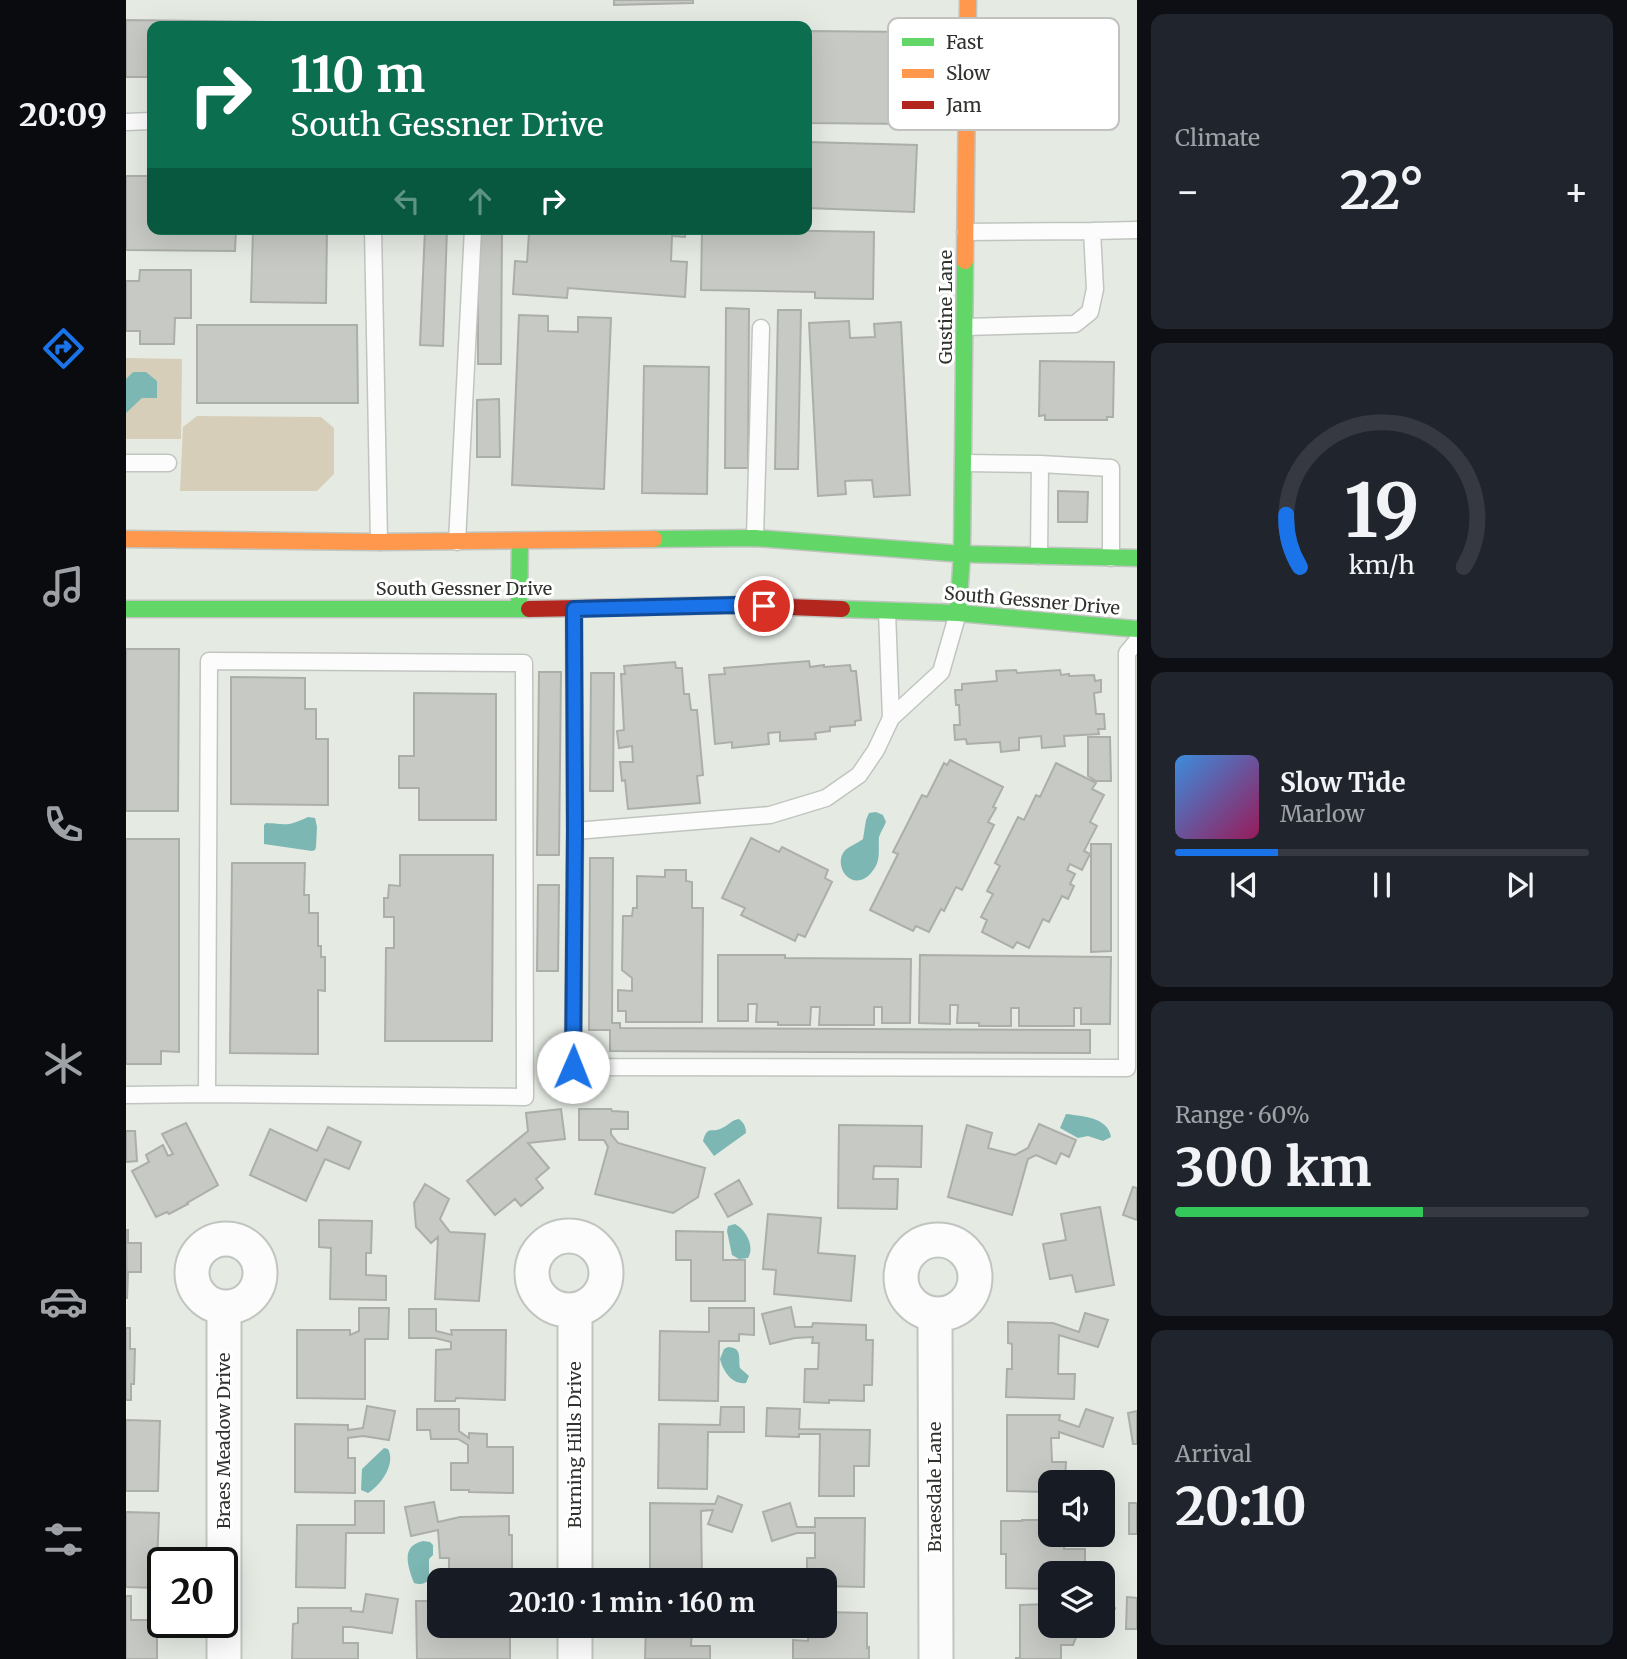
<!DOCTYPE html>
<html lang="en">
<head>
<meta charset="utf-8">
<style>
	:root { --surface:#171b24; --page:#20242c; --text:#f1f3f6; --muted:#9ea1a6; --line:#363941; --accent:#1a73e8 }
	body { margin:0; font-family:Merriweather,serif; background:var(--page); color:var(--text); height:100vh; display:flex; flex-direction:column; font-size:26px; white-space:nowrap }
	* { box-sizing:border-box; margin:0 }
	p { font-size:23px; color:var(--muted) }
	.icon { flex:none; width:38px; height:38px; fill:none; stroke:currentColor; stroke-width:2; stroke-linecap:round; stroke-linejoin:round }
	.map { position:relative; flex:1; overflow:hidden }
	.side { display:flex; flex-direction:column; gap:14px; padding:14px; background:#0d0f14; width:490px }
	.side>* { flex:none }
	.guide { position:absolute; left:21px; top:21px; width:665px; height:214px; border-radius:14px; box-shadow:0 7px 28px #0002; background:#0b6e4f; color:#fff; overflow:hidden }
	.tools { position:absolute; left:912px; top:1470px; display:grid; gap:14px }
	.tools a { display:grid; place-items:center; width:77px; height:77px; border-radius:14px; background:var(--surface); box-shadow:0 7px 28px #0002; font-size:35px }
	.speed { position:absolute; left:21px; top:1547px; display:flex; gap:14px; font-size:35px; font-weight:700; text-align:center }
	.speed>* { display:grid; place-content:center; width:91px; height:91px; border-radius:50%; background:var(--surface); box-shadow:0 7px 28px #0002; line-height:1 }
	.speed .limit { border:4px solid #111; border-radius:10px; background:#fff; color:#111 }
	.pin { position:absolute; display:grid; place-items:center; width:60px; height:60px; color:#fff; margin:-30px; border:4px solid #fff; border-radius:50%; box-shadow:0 2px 7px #0007 }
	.me { position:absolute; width:77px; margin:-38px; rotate:1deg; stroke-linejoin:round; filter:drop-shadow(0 0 5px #0008) }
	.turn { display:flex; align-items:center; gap:24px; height:147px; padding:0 28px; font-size:32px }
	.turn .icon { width:91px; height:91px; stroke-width:2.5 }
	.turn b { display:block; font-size:49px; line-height:60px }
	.lanes { display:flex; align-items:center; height:66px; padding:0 28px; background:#0003; justify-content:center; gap:35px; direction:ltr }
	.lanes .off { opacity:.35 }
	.big { font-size:52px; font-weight:700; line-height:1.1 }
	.side .card { flex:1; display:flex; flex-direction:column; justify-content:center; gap:10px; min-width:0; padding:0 24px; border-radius:14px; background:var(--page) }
	.side .dial { align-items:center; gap:0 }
	.dial svg { height:182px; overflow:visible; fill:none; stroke:var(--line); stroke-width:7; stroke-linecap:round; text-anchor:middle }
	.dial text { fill:var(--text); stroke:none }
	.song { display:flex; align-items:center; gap:21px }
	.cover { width:84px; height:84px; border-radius:10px; background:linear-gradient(135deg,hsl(210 70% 55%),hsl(330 70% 35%)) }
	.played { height:7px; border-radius:4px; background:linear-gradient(90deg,var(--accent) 25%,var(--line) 25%) }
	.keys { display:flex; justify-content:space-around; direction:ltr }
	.heat { display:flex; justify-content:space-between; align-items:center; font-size:38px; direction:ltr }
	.charge { height:10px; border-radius:5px; background:linear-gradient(90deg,#34c759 60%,var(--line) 0) }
	.trip { position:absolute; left:301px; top:1568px; width:410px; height:70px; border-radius:14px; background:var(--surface); box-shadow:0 7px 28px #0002; font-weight:700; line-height:70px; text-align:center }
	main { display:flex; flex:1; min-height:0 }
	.tab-bar { display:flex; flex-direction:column; width:126px; justify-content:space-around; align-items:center; background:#090b0e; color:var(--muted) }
	.tab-bar .icon { width:49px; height:49px }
	.tab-bar .on { color:var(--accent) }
	.tab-bar b { font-size:32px; color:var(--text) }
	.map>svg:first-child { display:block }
	.green { fill:#d6ceb8 }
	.water { fill:#7cb7b3 }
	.building { fill:#c7c9c4; stroke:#acafa9; stroke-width:2 }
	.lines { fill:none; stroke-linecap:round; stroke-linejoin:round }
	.lane-casing { stroke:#c1c5c0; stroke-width:19 }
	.street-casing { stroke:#c1c5c0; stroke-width:37 }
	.fast-casing { stroke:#c1c5c0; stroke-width:19 }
	.slow-casing { stroke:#c1c5c0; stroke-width:19 }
	.jam-casing { stroke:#c1c5c0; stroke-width:19 }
	.lane { stroke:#fbfcfb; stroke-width:16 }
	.street { stroke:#fbfcfb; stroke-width:33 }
	.fast { stroke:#63d668; stroke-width:16 }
	.slow { stroke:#ff974d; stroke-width:16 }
	.jam { stroke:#b3261e; stroke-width:16 }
	.route-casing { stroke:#114b97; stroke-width:18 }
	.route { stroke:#1a73e8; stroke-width:12 }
	.labels { text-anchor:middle; stroke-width:6; stroke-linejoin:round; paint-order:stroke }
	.street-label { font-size:18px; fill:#2f322d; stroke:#fff }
	.key { fill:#fff; stroke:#c1c2c0; stroke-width:2 }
	.key-label { font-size:19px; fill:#2f322d }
</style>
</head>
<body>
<main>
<nav class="tab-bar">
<b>20:09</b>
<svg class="icon on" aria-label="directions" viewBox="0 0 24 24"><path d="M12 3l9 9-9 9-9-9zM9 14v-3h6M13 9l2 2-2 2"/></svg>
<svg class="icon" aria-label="music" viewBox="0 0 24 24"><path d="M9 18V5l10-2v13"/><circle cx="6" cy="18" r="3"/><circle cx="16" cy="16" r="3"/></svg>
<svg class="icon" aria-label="phone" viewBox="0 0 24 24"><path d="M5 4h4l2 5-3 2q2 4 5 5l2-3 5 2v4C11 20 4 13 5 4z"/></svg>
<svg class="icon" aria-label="climate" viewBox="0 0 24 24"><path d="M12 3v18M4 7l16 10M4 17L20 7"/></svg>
<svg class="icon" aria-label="car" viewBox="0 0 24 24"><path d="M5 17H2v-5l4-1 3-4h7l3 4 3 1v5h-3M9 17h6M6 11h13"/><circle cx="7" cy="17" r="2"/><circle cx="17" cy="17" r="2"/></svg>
<svg class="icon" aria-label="filters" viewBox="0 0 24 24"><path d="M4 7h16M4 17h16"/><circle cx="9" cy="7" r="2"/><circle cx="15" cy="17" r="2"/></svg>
</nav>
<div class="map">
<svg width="1011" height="1659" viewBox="0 0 1011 1659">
	<rect width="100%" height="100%" fill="#e5eae3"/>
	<path class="green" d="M0,358L56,359L55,439H0Z
		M71,416L195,417L208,428V474L191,491H54L57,427Z"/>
	<path class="water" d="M7,372H20L31,381V398H16L0,413V379Z
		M750,812L757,815L760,822C758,827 755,831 753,837C752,847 755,860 748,869C732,894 709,873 716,855C719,847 731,844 737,839L740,820L743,813Z
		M182,817L189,818L191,827L190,847L189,850L186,851L138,844V825L140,823C161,824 161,827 182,817Z
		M940,1114C956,1116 982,1117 985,1137L977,1141L962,1136L952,1138L934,1128Z
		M613,1119C618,1123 620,1127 620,1133L588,1156L577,1141C582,1124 585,1134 596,1128C604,1125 603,1121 613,1119Z
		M609,1224C620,1230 629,1246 622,1258L613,1259L606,1255L601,1231L602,1226Z
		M602,1347C617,1348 612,1358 614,1368L623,1376L620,1383C606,1385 597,1371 594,1359L598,1349Z
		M258,1448L262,1449C270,1464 255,1485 242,1493L235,1490L236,1469Z
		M297,1541L304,1542L307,1545V1555L303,1559V1580C298,1584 295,1585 288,1583C282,1567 274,1546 297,1541Z"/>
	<path class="building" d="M488,0H567V3L488,5Z
		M0,20L286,24V26H26V77H0Z
		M399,24H421V26H399Z
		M681,31L785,32L784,124L681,123Z
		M681,142L791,145L788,212L681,208Z
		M0,176H26V229H110L109,251L0,250Z
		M127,229H201L200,303L125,302Z
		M299,229H321L317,346L294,345Z
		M352,229H376L375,364H352Z
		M387,229H560L559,237L546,236L545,261L561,262L559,297L442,288L441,298L387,294L389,261L401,262L403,233L387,232Z
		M576,229L748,232L747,299L689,298V292L575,290Z
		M14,270H65V318H49L48,344H14V331H0V281H13Z
		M600,308L623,309L622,468H599Z
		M652,310H675L672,469H649Z
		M393,315L422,316V331L452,332V317L485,318L478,489L386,485Z
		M723,321L724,338L749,337L748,324L775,322L784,495L748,497L746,480L719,481L720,494L692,496L683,323Z
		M71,325H231L232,403H71Z
		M914,361L988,362L987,417H981V420H919V415L913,416Z
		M518,366L583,367L581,494L516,493Z
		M373,399L374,457H351V400Z
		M932,491L962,492L961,522H932Z
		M0,649H53L52,811H0Z
		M683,661L684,667L698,665V667L724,665L725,671H730L735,720L729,721V725L704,727V731L689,733L690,739L654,741V732L642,733L643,744L606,748V742L589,744L583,675L599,674L598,668Z
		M549,662L550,668H556L558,694H563L565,710H571L577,775L571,776L574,803L502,809L499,780L496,781L494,762H507L506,746L493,748L491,731L498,730L495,674H499L498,666Z
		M890,670L891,673L934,670L935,675L943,674V676L968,675L969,681L975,680V692L968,693L970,714H978L979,729H972L973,734L938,736L939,746L916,748L915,736L893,738V750L875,752L874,742L841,744L840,739L829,740L828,725H834L833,705H830L829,690H836V684L871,681L870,671Z
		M413,672H435L433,855H411Z
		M465,673H488L487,791H464Z
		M105,677L179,678V709H190V739H202V805L105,804Z
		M288,693L370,694V820H293V788H273V756H288Z
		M962,737H984L985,781H970L962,776Z
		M824,760L877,787L867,807L870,808L862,822L868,825L836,890L830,887L818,911L815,909L803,932L790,926L787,931L744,910L772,854L767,852L796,795L801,797L818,763L821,765Z
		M930,763L970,783L966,789L978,795L964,822L971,826L958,851L964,854L956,870L944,864L941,870L949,874L944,884L948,886L942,899L936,896L923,922L917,919L903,948L891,942L887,948L856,932L861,920L855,917L867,894L861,891L874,866L869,863L892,817L898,820L910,795L914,797Z
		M625,838L653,852L656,847L702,870L699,878L706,882L679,937L672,934L669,941L615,915L619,908L596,898Z
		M0,839H53V1052L35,1051V1064H0Z
		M965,844H985V951L965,952Z
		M274,855H367L366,1041H259L260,948H268V917H258V898H262L263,885L274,886Z
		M464,858H487L486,1023H494V1028L964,1030V1053L484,1051V1030H463Z
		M106,863H179L178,895H183V913H192V946H195V957H199V991L192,990V1054L104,1053Z
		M539,870H560V881L566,882V908H577L576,1022H500V1011H492V990L506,991V978L496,970L497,916H506L507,908H511V876L539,877Z
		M412,885H433L432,971H411Z
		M592,955H659V958L785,959L784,1023H756V1007H748V1025H693L694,1007H685L684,1025H652V1022H630L631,1004H622V1021H592Z
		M794,955L985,957L984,1024H955V1008H948V1026H893V1008H885V1026H853V1023H831L832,1005H824V1024L793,1023Z
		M435,1109L439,1139L402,1143L423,1168L410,1179L417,1188L395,1206L389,1199L369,1215L341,1181L402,1131L400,1113Z
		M453,1109H485L486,1111L502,1112V1129H485V1134L492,1143L579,1168L572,1197L547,1213L469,1194L482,1147L478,1140H453Z
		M60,1123L92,1185L61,1203L62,1204L43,1214L41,1212L30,1217L6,1171L23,1162L20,1155L37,1145L42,1156L47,1154L36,1134Z
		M913,1124L950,1140L943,1157L935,1153L930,1164L910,1155L902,1159L886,1215L822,1197L841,1125L866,1133L862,1148L889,1155L902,1148Z
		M713,1125L796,1126L795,1167L748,1166L747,1179H772L771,1209L712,1208Z
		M202,1127L235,1142L223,1169L199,1159L180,1201L124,1175L144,1129L191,1151Z
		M0,1131H9L11,1161L0,1162Z
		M613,1180L626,1204L602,1217L589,1194Z
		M299,1184L323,1199L314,1219L324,1232L359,1234L353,1301L309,1299L312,1237L305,1243L290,1227L288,1203Z
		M1007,1187L1011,1188V1220L997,1215Z
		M974,1207L988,1285L950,1292L946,1275L924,1279L917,1244L940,1240L935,1214Z
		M642,1214L695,1218L692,1253L729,1256L725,1301L648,1294L650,1270L637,1269Z
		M193,1220L246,1221L245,1253H240V1275L260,1276V1300L204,1299L205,1248L193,1247Z
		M0,1230H2V1243H15V1272H2L1,1299Z
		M550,1231L597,1232V1260H619V1301H565V1260H550Z
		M665,1307L669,1327H686L687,1323L740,1325V1340H747L746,1385H738V1401L703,1400V1403L678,1402L679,1369H692L693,1343H686L687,1337L669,1338L644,1344L636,1314Z
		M233,1308H263L262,1339H239V1399L171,1398V1330H224V1335L233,1331Z
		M583,1308H628V1335L613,1334V1341H593L592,1401L533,1400L534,1331L583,1332Z
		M283,1309H310V1331L326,1335L325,1330H380L379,1400L330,1398L329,1401H309L310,1350L325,1349V1342L309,1338H283Z
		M959,1313L982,1320L972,1347L933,1335L932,1374H949L948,1399L880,1397L881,1369H886V1344L882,1343V1322L927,1323L953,1332Z
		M0,1328H4V1349H9L8,1384H5V1400H0Z
		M241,1406L269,1411L263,1440L237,1436L222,1438V1458H229V1493L169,1492V1424L222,1425V1430L237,1428Z
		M595,1407H618V1432H582L581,1489L532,1488L533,1424L594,1425Z
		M641,1408L674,1409L673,1429L744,1430L743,1466H728V1496H693L694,1434H673V1437L640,1436Z
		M291,1409H333V1431L343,1438V1433L361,1434V1447H387V1493L343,1492V1490H325V1463H342V1445L332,1439H305L304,1430H291Z
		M960,1409L987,1418L977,1447L933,1432V1438H925L926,1462H940L939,1482H924V1496H919V1492L881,1491V1415H934L933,1420L953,1427Z
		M1011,1411V1444H1007L1002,1413Z
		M0,1420L34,1421L32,1491H0Z
		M592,1496L616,1505L606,1532L582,1524L587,1510L575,1511L576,1580H524V1503L589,1504Z
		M229,1501H258V1533H220L219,1588L170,1587L171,1525H229Z
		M976,1501H988V1532H976Z
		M308,1502L312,1522L334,1517L383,1516V1535H386V1572L382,1571V1580H323V1558H314L312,1530L285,1536L279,1507Z
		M664,1503L671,1527H689V1518H739L738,1587L698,1586V1580H681V1558H689V1533H671L646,1541L637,1512Z
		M1003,1503H1011V1534H1003Z
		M0,1512L33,1513L30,1588L0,1587Z
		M896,1520H924V1535H938V1549H959V1573H924V1589L880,1588V1554H875V1521H896Z
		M240,1594L272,1599L266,1633L225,1627H217V1643H232V1659H166L167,1624L172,1623V1608H225V1611L237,1612Z
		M0,1596H5V1620H31V1659H0Z
		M1001,1597L1011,1598V1629H1000Z
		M290,1601H313V1626H348V1630H384V1659H291Z
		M976,1603L989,1608L979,1636L954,1627L947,1645H935V1659H890V1658H894V1605L924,1604V1626H976Z
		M698,1612L741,1613V1648L743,1647V1659H667V1640L682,1641V1627L680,1626H698Z
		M520,1626H573V1630L566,1629L565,1646H584V1659H519Z
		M593,1626H618L617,1630L593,1629Z
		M640,1626H668V1628L641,1632Z"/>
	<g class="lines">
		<defs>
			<path id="lane" d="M0,122L26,121
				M247,229L253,542
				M966,231L1011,230
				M839,327L949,324L964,312L969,289L966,231L839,232
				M0,463H42
				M838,463L914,464L985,468V558
				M629,538L635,328
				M331,542L347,229
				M913,556L914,464
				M448,609L449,831L447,1067L1001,1068V653L1011,641
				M761,611L765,718
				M83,661L398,663L399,1097L81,1094Z
				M449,831L644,815L700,798L733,775L750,750L765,718L815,672L832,613
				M0,1095L81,1094"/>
			<path id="street" d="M406 1273a37 37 0 1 1 74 0a37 37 0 1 1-74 0Z
				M66 1273a34 34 0 1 1 68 0a34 34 0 1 1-68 0Z
				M775 1277a37 37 0 1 1 74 0a37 37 0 1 1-74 0Z
				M809,1314L810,1659
				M449,1580V1311
				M98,1659V1307
				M449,1659V1626"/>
			<path id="fast" d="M528,539L629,538L836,554L1011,558
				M393,608L394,541
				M0,609H403
				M716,609L832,613L1011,629
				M832,613L836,554L839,261"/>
			<path id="slow" d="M839,261L842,0
				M0,539L253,542L528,539"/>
			<path id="jam" d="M403,609L610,605L716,609"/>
		</defs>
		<use href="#lane" class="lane-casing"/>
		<use href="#street" class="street-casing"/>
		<use href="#fast" class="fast-casing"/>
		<use href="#slow" class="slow-casing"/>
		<use href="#jam" class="jam-casing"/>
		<use href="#lane" class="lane"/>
		<use href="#street" class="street"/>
		<use href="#fast" class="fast"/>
		<use href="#slow" class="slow"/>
		<use href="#jam" class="jam"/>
	</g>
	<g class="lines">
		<defs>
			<path id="route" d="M447,1067L449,831L448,609L610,605L638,606"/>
		</defs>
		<use href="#route" class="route-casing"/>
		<use href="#route" class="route"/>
	</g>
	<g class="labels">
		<g class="street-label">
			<text transform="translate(820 307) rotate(-90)" y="6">Gustine Lane</text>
			<text x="338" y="595">South Gessner Drive</text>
			<text transform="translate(906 601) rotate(5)" y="6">South Gessner Drive</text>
			<text transform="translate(98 1441) rotate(-90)" y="6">Braes Meadow Drive</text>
			<text transform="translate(449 1445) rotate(-90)" y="6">Burning Hills Drive</text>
			<text transform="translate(809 1487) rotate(-90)" y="6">Braesdale Lane</text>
		</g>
	</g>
	<rect x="762" y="18" width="231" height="112" rx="10" class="key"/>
	<rect x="776" y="38" width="32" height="8" fill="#63d668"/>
	<rect x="776" y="69" width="32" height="9" fill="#ff974d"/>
	<rect x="776" y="101" width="32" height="8" fill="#b3261e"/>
	<g class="key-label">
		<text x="820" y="49">Fast</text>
		<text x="820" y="80">Slow</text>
		<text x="820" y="112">Jam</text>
	</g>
</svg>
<div class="tools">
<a><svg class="icon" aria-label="sound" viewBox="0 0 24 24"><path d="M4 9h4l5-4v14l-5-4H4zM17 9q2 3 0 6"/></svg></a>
<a><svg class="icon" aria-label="layers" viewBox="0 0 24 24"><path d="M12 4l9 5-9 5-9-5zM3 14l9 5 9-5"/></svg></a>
</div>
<div class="speed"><div class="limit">20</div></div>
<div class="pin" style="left:638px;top:606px;background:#d93025"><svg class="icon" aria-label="arrive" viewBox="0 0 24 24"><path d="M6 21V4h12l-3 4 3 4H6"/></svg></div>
<svg class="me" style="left:447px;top:1067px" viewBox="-20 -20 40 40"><circle r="19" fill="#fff"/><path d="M0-13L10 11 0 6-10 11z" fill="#1a73e8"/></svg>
<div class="trip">20:10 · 1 min · 160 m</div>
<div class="guide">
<div class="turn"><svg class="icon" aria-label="right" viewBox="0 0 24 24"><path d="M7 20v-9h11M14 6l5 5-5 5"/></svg><div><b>110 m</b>South Gessner Drive</div></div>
<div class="lanes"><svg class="icon off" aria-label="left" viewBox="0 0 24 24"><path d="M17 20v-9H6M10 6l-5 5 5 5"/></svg><svg class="icon off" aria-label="ahead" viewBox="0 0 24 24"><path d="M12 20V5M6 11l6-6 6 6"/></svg><svg class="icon" aria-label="right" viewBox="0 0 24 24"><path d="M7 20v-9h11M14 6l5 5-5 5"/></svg></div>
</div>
</div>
<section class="side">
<div class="card"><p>Climate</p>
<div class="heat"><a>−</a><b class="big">22°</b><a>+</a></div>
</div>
<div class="card dial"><svg viewBox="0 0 100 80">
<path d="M14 69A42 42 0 1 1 86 69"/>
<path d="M14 69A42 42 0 0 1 8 46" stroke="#1a73e8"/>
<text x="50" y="56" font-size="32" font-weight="700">19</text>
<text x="50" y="72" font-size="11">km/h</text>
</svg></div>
<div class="card">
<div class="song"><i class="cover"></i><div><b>Slow Tide</b><p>Marlow</p></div></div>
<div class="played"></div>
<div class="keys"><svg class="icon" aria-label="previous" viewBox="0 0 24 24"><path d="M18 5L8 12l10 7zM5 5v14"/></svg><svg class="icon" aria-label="pause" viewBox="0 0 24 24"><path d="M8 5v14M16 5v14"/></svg><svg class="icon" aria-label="next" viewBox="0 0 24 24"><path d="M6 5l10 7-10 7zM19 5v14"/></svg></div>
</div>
<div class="card"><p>Range · 60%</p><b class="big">300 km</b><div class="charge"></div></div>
<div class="card"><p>Arrival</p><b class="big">20:10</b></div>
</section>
</main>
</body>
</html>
